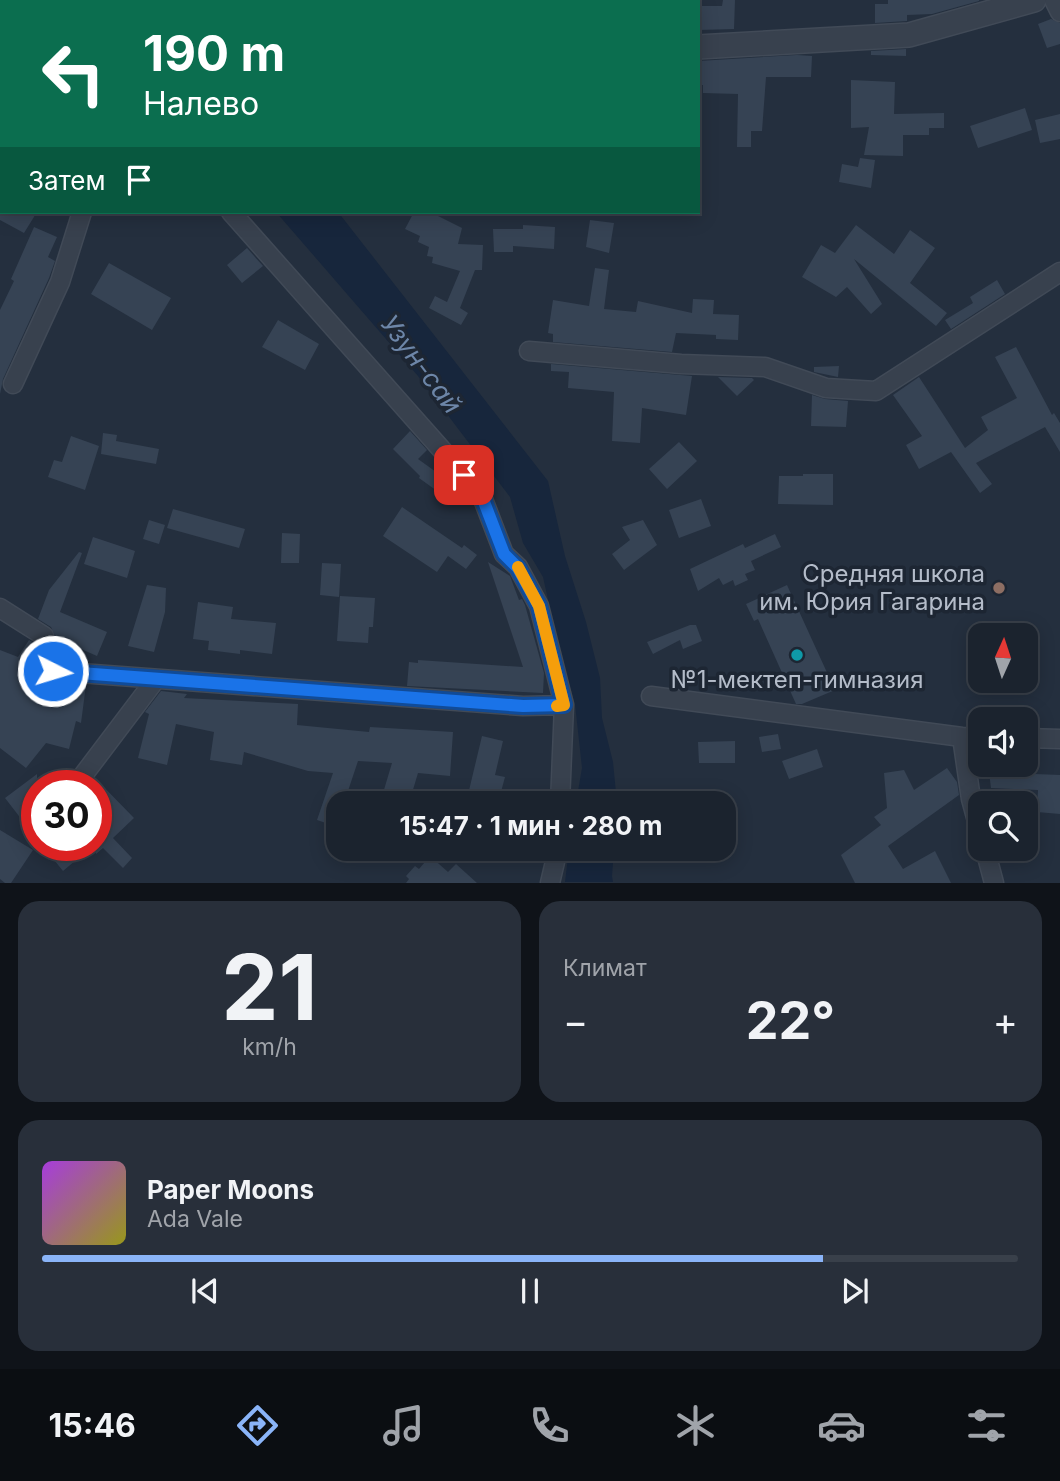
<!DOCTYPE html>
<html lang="ru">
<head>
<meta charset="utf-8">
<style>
	:root { --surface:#1b232e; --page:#282f3a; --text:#f1f3f6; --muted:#a0a4aa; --line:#39404a; --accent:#8ab4f8 }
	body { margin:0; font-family:Inter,sans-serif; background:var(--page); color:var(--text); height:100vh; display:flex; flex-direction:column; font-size:26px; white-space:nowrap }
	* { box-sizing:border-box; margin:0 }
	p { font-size:23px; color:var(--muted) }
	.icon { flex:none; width:38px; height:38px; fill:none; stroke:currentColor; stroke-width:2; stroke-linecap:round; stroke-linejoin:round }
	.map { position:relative; height:883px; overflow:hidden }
	.panel { display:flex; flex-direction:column; gap:18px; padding:18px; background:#0f1319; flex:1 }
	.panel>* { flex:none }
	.hud { position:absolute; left:0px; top:0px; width:700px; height:214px; box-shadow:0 4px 18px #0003,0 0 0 2px var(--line); background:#0b6e4f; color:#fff; overflow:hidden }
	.needle { width:46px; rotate:3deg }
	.fabs { position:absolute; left:968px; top:623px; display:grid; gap:14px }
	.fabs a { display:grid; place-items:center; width:70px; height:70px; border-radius:14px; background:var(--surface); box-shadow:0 4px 18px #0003,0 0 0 2px var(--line); font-size:35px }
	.speed { position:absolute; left:21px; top:770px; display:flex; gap:14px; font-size:35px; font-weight:700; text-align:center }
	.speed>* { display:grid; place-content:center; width:91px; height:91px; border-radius:50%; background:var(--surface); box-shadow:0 4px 18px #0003,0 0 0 2px var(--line); line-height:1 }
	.speed .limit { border:10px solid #d22; background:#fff; color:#111 }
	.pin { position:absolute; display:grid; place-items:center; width:60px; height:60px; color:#fff; margin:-30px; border-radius:14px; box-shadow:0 4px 10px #0006 }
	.me { position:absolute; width:77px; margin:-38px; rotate:95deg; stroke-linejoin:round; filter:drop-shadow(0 0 5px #0008) }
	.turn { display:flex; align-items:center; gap:24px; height:147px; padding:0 28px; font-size:32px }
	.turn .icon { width:91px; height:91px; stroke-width:2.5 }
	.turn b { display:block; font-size:49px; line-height:60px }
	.then { display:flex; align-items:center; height:66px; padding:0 28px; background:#0003; gap:14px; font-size:26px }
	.big { font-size:52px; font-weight:700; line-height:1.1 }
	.panel .tile { flex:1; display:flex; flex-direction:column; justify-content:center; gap:10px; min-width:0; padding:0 24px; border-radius:21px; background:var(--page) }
	.panel .dial { align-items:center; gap:0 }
	.dial b { font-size:91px; line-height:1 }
	.song { display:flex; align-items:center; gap:21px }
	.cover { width:84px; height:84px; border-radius:10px; background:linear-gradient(135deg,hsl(280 70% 55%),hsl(60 70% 35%)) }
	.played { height:7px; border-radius:4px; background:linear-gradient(90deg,var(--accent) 80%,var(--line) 80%) }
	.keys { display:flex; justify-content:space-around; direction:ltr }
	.heat { display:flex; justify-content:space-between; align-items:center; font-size:38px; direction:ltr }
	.panel .tiles { flex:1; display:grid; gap:18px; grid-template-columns:1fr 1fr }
	.tile:last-child { grid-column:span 2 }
	.trip { position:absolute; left:326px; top:791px; width:410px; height:70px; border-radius:21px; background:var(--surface); box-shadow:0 4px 18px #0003,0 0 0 2px var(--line); font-weight:700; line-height:70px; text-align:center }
	.tabs { display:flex; height:112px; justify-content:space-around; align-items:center; background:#0b0e12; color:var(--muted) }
	.tabs .icon { width:49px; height:49px }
	.tabs .current { color:var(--accent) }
	.tabs b { font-size:32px; color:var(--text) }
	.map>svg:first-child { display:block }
	.water { fill:#17263c }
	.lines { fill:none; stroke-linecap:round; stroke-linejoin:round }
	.stream { stroke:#17263c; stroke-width:5 }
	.building { fill:#364354 }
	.minor-casing { stroke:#414a57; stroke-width:21 }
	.tertiary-casing { stroke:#414a57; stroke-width:26 }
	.minor { stroke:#38414e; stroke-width:18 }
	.tertiary { stroke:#38414e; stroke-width:23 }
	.route-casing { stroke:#114b97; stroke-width:18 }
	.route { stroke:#1a73e8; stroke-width:12 }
	.slow { stroke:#f59e0b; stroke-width:12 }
	.education-dot { fill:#8d6e63; stroke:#1d2633; stroke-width:2.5 }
	.culture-dot { fill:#0f9aa8; stroke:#1d2633; stroke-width:2.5 }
	.labels { text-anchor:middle; stroke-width:7; stroke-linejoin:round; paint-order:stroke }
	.poi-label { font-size:24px; fill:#b4bcc9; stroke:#1d2633; text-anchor:end }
	.water-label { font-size:26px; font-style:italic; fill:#6d86a8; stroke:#1d2633 }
</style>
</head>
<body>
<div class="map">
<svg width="1060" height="883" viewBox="0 0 1060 883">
	<rect width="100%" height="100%" fill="#242f3e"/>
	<path class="water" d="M276,212H338L548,481L565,556L586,622L600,678L602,718L613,762L617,803H576L582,768L575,704L559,649L543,577L523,543L510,497L418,376Z
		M569,849H614L612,876L613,882H565Z"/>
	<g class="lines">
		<path class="stream" d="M0,34L2,35"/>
	</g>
	<path class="building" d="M723,0H735L734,29L698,30V6H722Z
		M888,0H979V1L932,14L907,15V21L875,23V4H888Z
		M1051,19L1060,23V44L1047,48L1038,24Z
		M906,49V56L871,55V51Z
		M797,55L812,56L811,77H766L762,131H751V147H737L738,94L703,93V85H698V61Z
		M851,80L895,82L894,114L944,113V128H929V135H903V156L864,155L869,127L851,128Z
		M1025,108L1032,130L978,148L970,126Z
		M1060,114V139L1040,143L1035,120Z
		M860,158L875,160L871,188L839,182L842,164L858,167Z
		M0,212H37L24,233L0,220Z
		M414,212H430L462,228L458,244L483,245L482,270H475L460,308L468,313L461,325L429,308L435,296L447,302L460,271L432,263L433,257L427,256L429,247L418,242L420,236L405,229Z
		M590,220L614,223L609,253L586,247Z
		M523,225L555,227L554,249L513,246V252H494L493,229H523Z
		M856,225L894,254L910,230L935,248L910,283L947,313L936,326L854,259L882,304L871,314L847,287L836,297L802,277L821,245L835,253Z
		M34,227L57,237L48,257L55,261L49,278L3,379L0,394V310L14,281L11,279Z
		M247,248L263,266L242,283L227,265Z
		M109,263L171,298L152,330L91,294Z
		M595,268L609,270L604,309L636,312L638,301L692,313L693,299L714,300L713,314L739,315L738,340L716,339V335L676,333L672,352L553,342V334L548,333L553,300L589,306Z
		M997,280L1005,294L951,329L945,320L973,303L970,297Z
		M278,320L319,344L305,370L262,347Z
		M1016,347L1052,415L1054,413L1060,423V452L1045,427L976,463L992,484L980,493L951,452L919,469L906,445L922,436L893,395L919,377L965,448L988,430L981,417L1017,398L995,357Z
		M551,364L692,376L686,415L642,408L640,443L612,441L614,392L568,388L569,372L551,371Z
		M839,366L838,377L814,372V367Z
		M718,377L752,378L754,380L737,396Z
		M812,395L825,399L848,401L846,427L811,426Z
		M410,431L427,450L418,459L464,492L455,504L419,478L420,476L393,449Z
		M103,433L117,435L116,441L159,449L156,464L101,454Z
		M71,436L99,446L85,490L48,477L54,460L62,462Z
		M679,442L697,461L667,489L649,469Z
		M803,474H833V505L778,504L779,476H803Z
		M701,499L711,526L679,538L669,510Z
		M402,507L462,548L464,545L477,555L466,569L448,556L437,572L383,536Z
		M173,509L245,529L239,548L167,528Z
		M149,520L165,525L159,544L143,539Z
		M643,520L657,545L624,570L612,554L630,540L622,527Z
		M282,533L300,534L299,563H281Z
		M775,534L781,547L751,561L755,570L745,574L748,580L735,586L733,580L723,585L719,578L698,591L690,569L743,544L745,548Z
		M93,537L135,551L127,578L84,564Z
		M79,552L82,553L60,612L107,632L97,656L56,638L51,627L38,619L49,590Z
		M488,562L510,576L519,600L522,599L525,605L544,673L543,693L407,686L409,662L418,663V660L523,667Z
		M322,563L341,564L339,597L320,595Z
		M147,585L166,588L165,612L154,652L128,646Z
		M787,585L835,690L802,704H796L758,619L754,621L746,604Z
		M340,596L375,598L373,627H369L368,643L337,641Z
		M198,602L233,607L231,619L276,623L272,654L240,650V654L208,650L209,641L193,639Z
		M690,625H696L702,641L683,649L680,640L653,654L647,642Z
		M29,640L34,643L36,652L29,679L86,685L81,723L76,721L69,749L46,743L26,768L0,748V650L18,657Z
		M161,691L187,694L184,698L298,704L297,725L369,732L370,727L453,732L450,776L418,773L409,803H380L392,763L358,761L344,803H338V827L317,820L333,773L308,771L244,752L242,765L210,760L214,732L176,724L167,765L138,758L149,714L145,712Z
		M778,734L781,749L762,752L759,737Z
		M482,736L503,741L495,775L505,777L498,803H466Z
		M735,741V763H699L698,742Z
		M817,749L823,767L789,779L782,761Z
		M947,768L957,782L959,795L888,846L903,869L935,851L951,883H855L841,855L881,825L874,817L887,808L884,773L904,770L914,790Z
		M989,772L1060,775V814L1037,812L1038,790L991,788Z
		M37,774V809L22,820L5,798Z
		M96,779L134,818L113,838L132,858L123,868L103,848L96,854Z
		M0,830L33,850L11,883H5L0,879Z
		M42,845H94L63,871Z
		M430,856L448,872L456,864L477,883H406L409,879L406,876L415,866L419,869Z"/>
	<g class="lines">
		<defs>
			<path id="minor" d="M1054,0L1060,12
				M529,351L681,364L765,367L826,388L876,391L1060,272
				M13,384L60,282L82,212
				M0,608L44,636L53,671L523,706L564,705L539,606L518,567L504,554L481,494L231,212
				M651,696L962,737L980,738
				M962,737L971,799L980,832
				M1026,738L1060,739
				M75,786L156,679
				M560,803L564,705
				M985,849L994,883
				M550,883L558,849"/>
			<path id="tertiary" d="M5,0L9,2
				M698,47L909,35L1034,0"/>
		</defs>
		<use href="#minor" class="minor-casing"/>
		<use href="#tertiary" class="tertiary-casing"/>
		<use href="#minor" class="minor"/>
		<use href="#tertiary" class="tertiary"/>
	</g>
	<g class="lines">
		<defs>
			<path id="route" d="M53,671L523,706L564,705L539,606L518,568L504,554L481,494L464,475"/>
		</defs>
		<use href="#route" class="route-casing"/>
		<use href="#route" class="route"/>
		<path class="slow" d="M518,567L539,606L564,705L557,706"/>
	</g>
	<circle class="education-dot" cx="999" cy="588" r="7"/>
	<circle class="culture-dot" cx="797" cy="655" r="7"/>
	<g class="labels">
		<g class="poi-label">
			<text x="985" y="582">Средняя школа<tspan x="985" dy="28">им. Юрия Гагарина</tspan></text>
			<text x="797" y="688" text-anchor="middle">№1-мектеп-гимназия</text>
		</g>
		<g class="water-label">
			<text transform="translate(421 364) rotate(53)" y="9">Узун-сай</text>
		</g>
	</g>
</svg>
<div class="fabs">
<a><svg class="needle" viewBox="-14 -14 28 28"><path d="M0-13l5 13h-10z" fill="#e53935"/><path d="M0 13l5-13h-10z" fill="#a0a4aa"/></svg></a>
<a><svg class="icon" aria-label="sound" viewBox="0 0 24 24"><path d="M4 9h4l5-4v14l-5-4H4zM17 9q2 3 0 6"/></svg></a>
<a><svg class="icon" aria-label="search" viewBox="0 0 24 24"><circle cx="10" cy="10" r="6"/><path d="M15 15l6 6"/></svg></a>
</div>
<div class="speed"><div class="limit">30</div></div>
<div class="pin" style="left:464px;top:475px;background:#d93025"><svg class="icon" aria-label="arrive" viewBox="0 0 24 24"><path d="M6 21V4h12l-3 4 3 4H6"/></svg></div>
<svg class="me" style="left:53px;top:671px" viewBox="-20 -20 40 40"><circle r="17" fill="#1a73e8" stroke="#fff" stroke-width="3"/><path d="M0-11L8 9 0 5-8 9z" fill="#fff"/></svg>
<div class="trip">15:47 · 1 мин · 280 m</div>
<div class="hud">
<div class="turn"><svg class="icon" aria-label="left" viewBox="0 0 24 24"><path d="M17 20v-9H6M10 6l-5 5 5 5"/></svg><div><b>190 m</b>Налево</div></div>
<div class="then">Затем<svg class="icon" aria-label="arrive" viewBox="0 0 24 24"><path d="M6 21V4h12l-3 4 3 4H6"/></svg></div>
</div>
</div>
<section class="panel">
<div class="tiles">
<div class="tile dial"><b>21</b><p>km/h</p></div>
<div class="tile"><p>Климат</p>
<div class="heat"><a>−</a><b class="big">22°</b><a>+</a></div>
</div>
<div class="tile">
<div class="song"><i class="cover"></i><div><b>Paper Moons</b><p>Ada Vale</p></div></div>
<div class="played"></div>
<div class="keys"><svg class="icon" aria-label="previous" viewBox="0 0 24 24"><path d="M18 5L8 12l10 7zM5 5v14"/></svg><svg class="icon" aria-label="pause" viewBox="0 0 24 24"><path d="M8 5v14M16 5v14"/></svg><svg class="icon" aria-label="next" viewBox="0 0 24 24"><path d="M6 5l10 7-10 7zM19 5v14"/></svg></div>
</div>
</div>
</section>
<nav class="tabs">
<b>15:46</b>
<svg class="icon current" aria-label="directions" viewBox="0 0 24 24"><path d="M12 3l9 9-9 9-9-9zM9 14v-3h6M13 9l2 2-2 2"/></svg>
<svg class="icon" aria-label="music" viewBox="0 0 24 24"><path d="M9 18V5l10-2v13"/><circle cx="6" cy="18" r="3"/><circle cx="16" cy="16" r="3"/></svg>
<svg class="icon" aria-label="phone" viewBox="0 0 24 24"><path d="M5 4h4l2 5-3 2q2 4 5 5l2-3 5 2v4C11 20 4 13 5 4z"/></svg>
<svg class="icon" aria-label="climate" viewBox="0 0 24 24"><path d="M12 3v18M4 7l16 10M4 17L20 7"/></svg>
<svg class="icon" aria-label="car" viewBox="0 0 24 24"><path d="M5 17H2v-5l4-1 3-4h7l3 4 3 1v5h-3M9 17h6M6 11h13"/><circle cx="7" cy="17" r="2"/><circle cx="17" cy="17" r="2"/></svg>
<svg class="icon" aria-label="filters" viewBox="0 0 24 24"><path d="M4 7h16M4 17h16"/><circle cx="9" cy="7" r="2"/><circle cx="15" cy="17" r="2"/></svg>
</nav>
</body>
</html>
